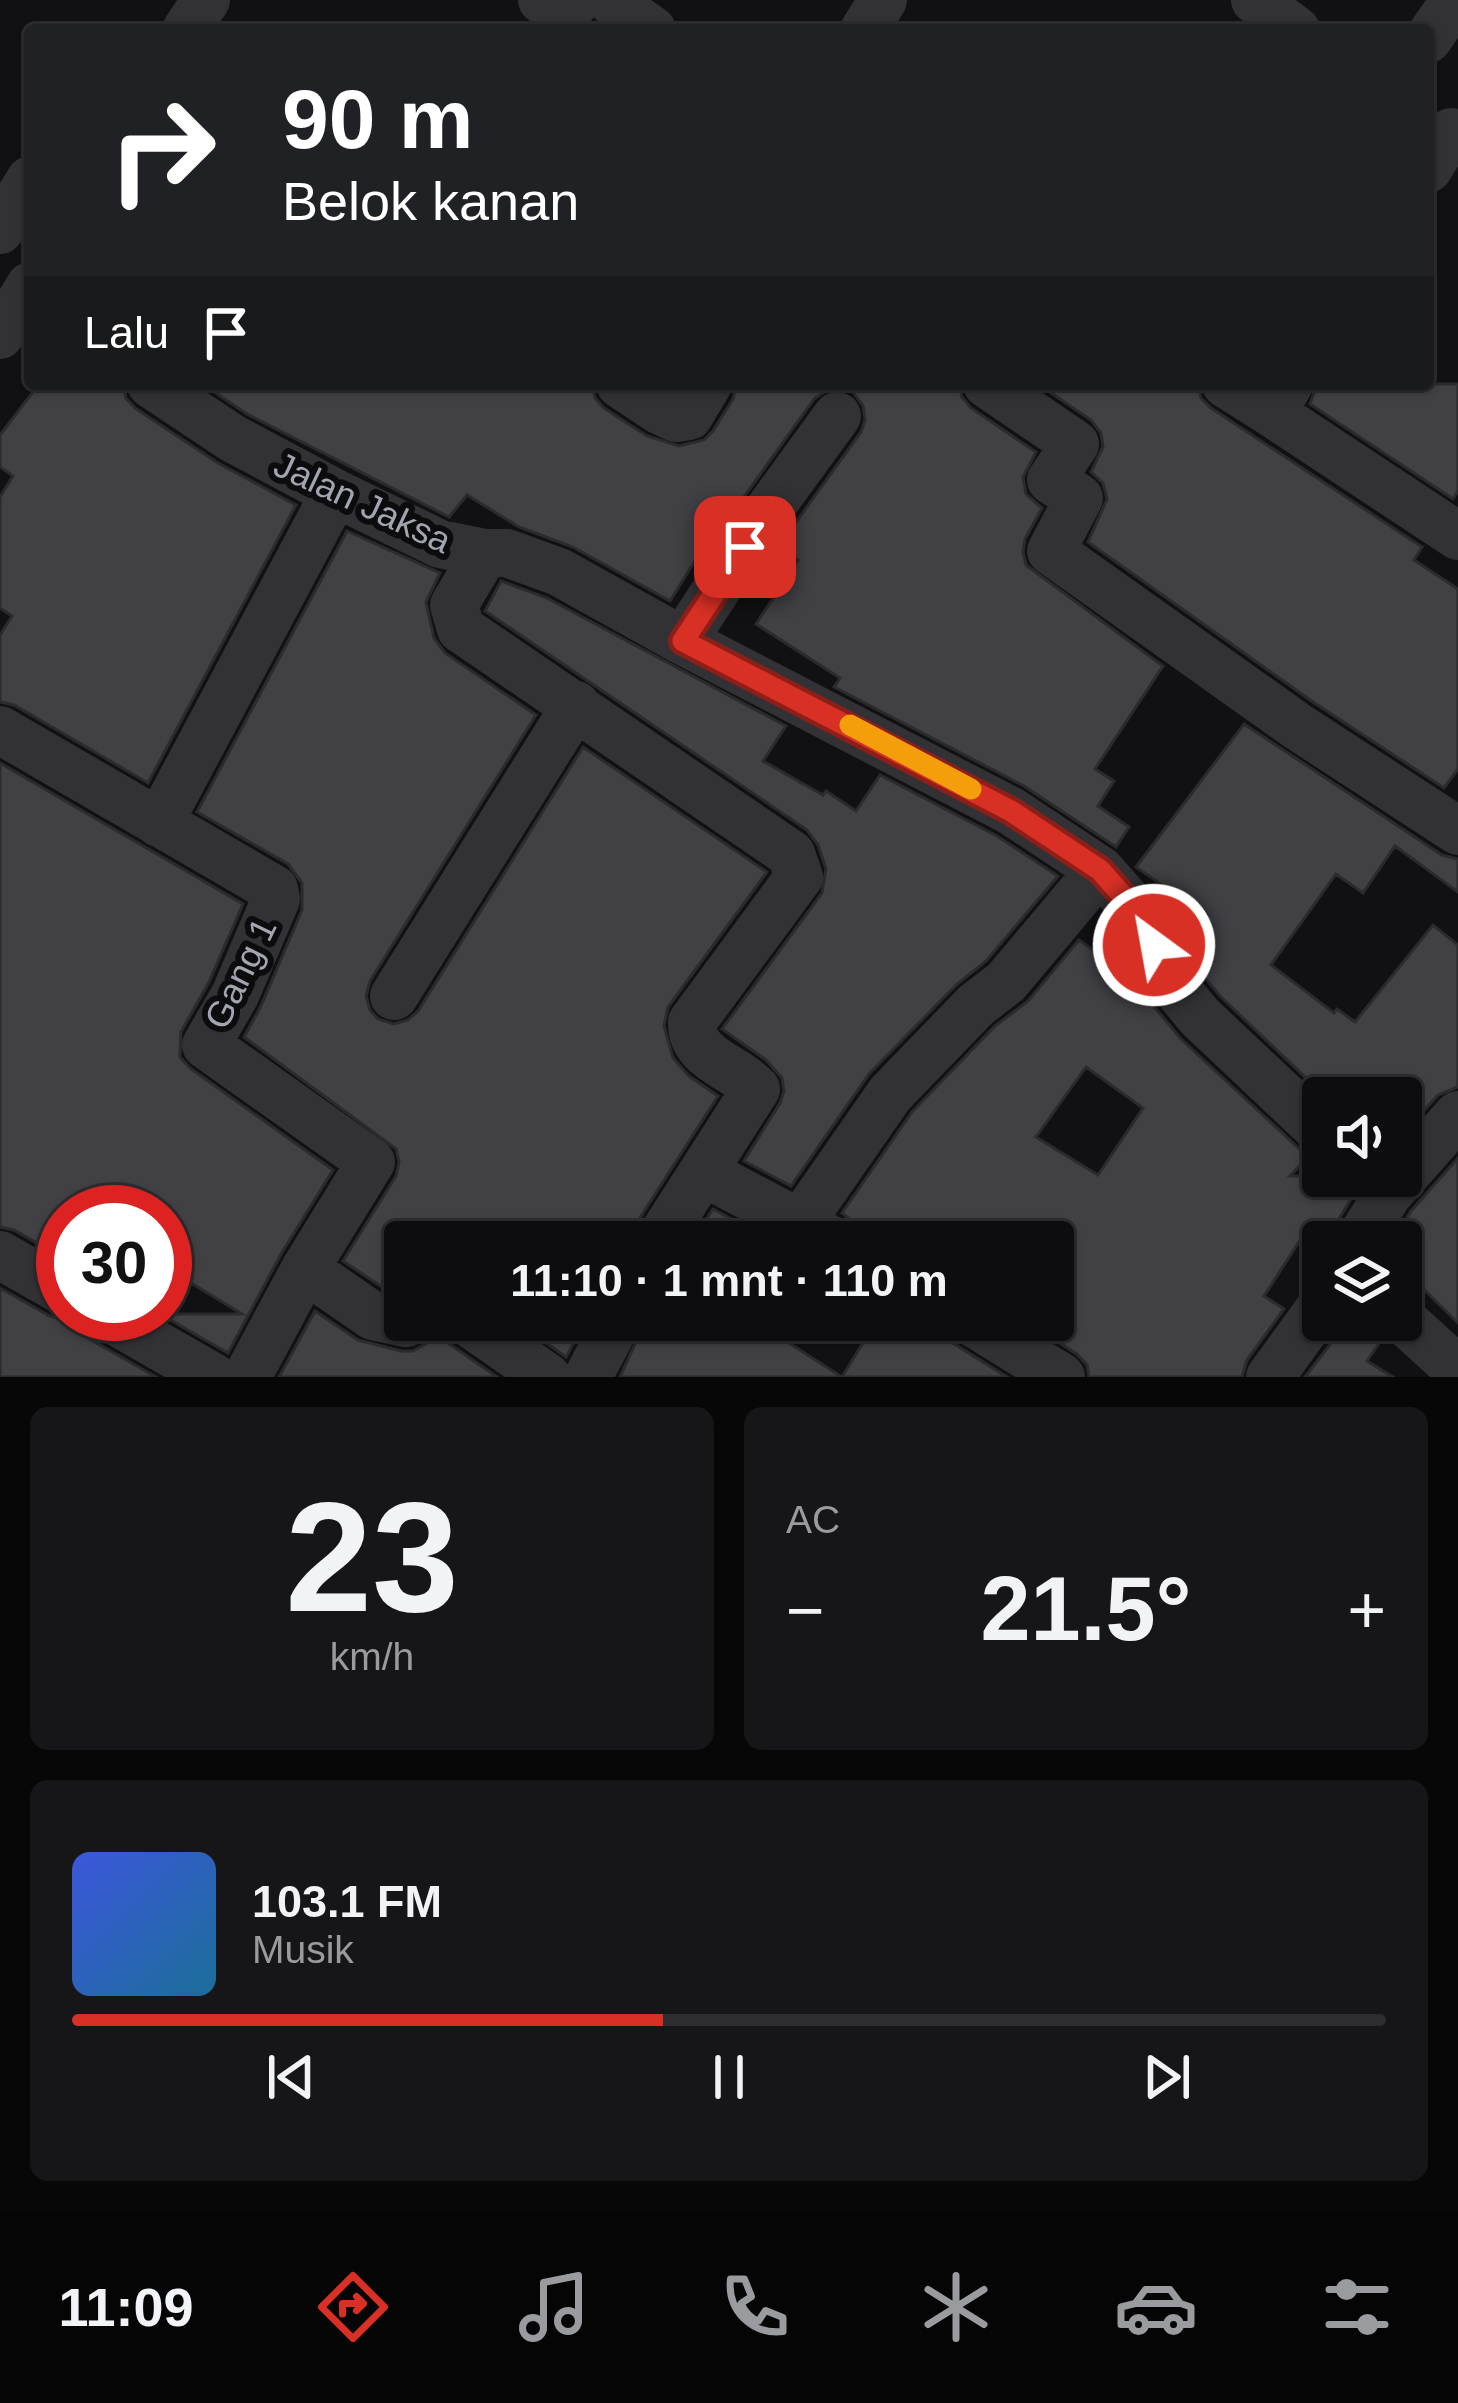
<!DOCTYPE html>
<html lang="id">
<head>
<meta charset="utf-8">
<style>
	:root { --surface:#0d0c0e; --page:#161517; --text:#f1f3f6; --muted:#9a9b9e; --line:#2d2c2e; --accent:#d93025 }
	body { margin:0; font-family:Helvetica,sans-serif; background:var(--page); color:var(--text); height:100vh; display:flex; flex-direction:column; font-size:45px; white-space:nowrap }
	* { box-sizing:border-box; margin:0 }
	p { font-size:39px; color:var(--muted) }
	.icon { flex:none; width:66px; height:66px; fill:none; stroke:currentColor; stroke-width:2; stroke-linecap:round; stroke-linejoin:round }
	.map { position:relative; height:1377px; overflow:hidden }
	.panel { display:flex; flex-direction:column; gap:30px; padding:30px; background:#070708; flex:1 }
	.panel>* { flex:none }
	.hud { position:absolute; left:24px; top:24px; width:1410px; height:366px; border-radius:12px; box-shadow:0 3px 9px #0004,0 0 0 3px var(--line); background:#202124; color:#fff; overflow:hidden }
	.fabs { position:absolute; left:1302px; top:1077px; display:grid; gap:24px }
	.fabs a { display:grid; place-items:center; width:120px; height:120px; border-radius:12px; background:var(--surface); box-shadow:0 3px 9px #0004,0 0 0 3px var(--line); font-size:60px }
	.speed { position:absolute; left:36px; top:1185px; display:flex; gap:24px; font-size:60px; font-weight:700; text-align:center }
	.speed>* { display:grid; place-content:center; width:156px; height:156px; border-radius:50%; background:var(--surface); box-shadow:0 3px 9px #0004,0 0 0 3px var(--line); line-height:1 }
	.speed .limit { border:18px solid #d22; background:#fff; color:#111 }
	.pin { position:absolute; display:grid; place-items:center; width:102px; height:102px; color:#fff; margin:-51px; border-radius:24px; box-shadow:0 6px 18px #0006 }
	.me { position:absolute; width:132px; margin:-66px; rotate:328deg; stroke-linejoin:round; filter:drop-shadow(0 0 9px #0008) }
	.turn { display:flex; align-items:center; gap:42px; height:252px; padding:0 60px; font-size:54px }
	.turn .icon { width:156px; height:156px; stroke-width:2.5 }
	.turn b { display:block; font-size:84px; line-height:102px }
	.then { display:flex; align-items:center; height:114px; padding:0 60px; background:#0003; gap:24px; font-size:45px }
	.big { font-size:90px; font-weight:600; line-height:1.1 }
	.panel .card { flex:1; display:flex; flex-direction:column; justify-content:center; gap:18px; min-width:0; padding:0 42px; border-radius:18px; background:var(--page) }
	.panel .dial { align-items:center; gap:0 }
	.dial b { font-size:156px; line-height:1 }
	.song { display:flex; align-items:center; gap:36px }
	.cover { width:144px; height:144px; border-radius:18px; background:linear-gradient(135deg,hsl(230 70% 55%),hsl(200 70% 35%)) }
	.played { height:12px; border-radius:6px; background:linear-gradient(90deg,var(--accent) 45%,var(--line) 45%) }
	.keys { display:flex; justify-content:space-around; direction:ltr }
	.heat { display:flex; justify-content:space-between; align-items:center; font-size:66px; direction:ltr }
	.panel .tiles { flex:1; display:grid; gap:30px; grid-template-columns:1fr 1fr }
	.card:last-child { grid-column:span 2 }
	.trip { position:absolute; left:384px; top:1221px; width:690px; height:120px; border-radius:12px; background:var(--surface); box-shadow:0 3px 9px #0004,0 0 0 3px var(--line); font-weight:600; line-height:120px; text-align:center }
	.menu { display:flex; height:192px; justify-content:space-around; align-items:center; background:#050506; color:var(--muted) }
	.menu .icon { width:84px; height:84px }
	.menu .active { color:var(--accent) }
	.menu b { font-size:54px; color:var(--text) }
	.map>svg:first-child { display:block }
	.building { fill:#404045; stroke:#2b2b2d; stroke-width:3; fill-rule:evenodd }
	.lines { fill:none; stroke-linecap:round; stroke-linejoin:round }
	.minor { stroke:#323236; stroke-width:48 }
	.route-casing { stroke:#8d1f18; stroke-width:30 }
	.route { stroke:#d93025; stroke-width:21 }
	.slow { stroke:#f59e0b; stroke-width:21 }
	.labels { text-anchor:middle; stroke-width:12; stroke-linejoin:round; paint-order:stroke }
	.street-label { font-size:36px; fill:#a3a6b1; stroke:#0c0b0d }
</style>
</head>
<body>
<div class="map">
<svg width="1458" height="1377" viewBox="0 0 1458 1377">
	<rect width="100%" height="100%" fill="#111012"/>
	<path class="building" d="M39,384H123L126,398L135,408L218,463L296,505L148,783L14,705L0,702V635L12,616L0,608V497L13,476L0,467V435Z
		M202,384H592L595,398L604,408L647,436L679,446L704,440L713,431L733,399L736,384H959L962,397L971,408L1036,452L1023,477L1026,494L1042,508L1025,539L1023,552L1026,565L1163,666L1095,769L1114,781L1098,806L1129,827L1116,847L1024,786L834,687L840,678L756,624L798,560L778,547L861,432L865,420L863,406L853,392L841,388L827,390L814,399L731,515L726,511L670,601L573,547L519,527L467,495L449,517L247,414Z
		M1038,384H1198L1201,398L1211,408L1422,547L1414,560L1458,589V769L1444,788L1313,702L1088,542L1107,499L1103,483L1091,472L1103,447L1101,433L1091,420Z
		M1317,384H1458V491L1453,499L1310,404Z
		M347,531L440,573L426,602L434,638L445,653L536,715L370,981L366,996L370,1010L378,1019L394,1024L408,1020L418,1011L583,747L767,872L668,1007L664,1026L673,1058L689,1076L718,1096L634,1227L630,1242H405V1292L385,1289L343,1261L396,1176L399,1162L396,1149L244,1037L261,1006L302,910V883L288,864L197,812Z
		M501,581L547,598L786,726L763,761L823,795L826,791L856,811L880,775L997,836L1058,876L986,961L956,985L869,1074L791,1186L744,1161L780,1103L784,1091L782,1078L766,1060L722,1029L822,893L826,869L818,845L807,830L485,611Z
		M1244,724L1442,855L1458,859V892L1395,846L1363,893L1336,874L1271,965L1334,1013L1337,1009L1355,1022L1433,925L1458,945V1087L1438,1095L1401,1136V1098H1327L1221,997L1186,956L1175,920L1189,904L1136,867Z
		M0,763L243,904L209,982L181,1032L180,1057L190,1068L333,1170L281,1254L228,1353L160,1314H242L165,1267V1212H63V1258L14,1230L0,1227Z
		M1079,940L1126,973L1130,968L1139,988L1180,1038L1308,1157L1290,1176H1340L1341,1186L1351,1199L1334,1227L1330,1242L1308,1228L1264,1296L1284,1309L1247,1360L1242,1377H1089L1087,1365L1077,1354L1023,1320H1053V1242H863L858,1226L842,1213L912,1112L995,1026L1028,1001ZM1086,1067L1143,1108L1098,1175L1036,1137Z
		M1458,1158V1323L1401,1267V1242H1392L1411,1211Z
		M713,1209L774,1242H692Z
		M0,1288L50,1316L62,1319L75,1316L79,1329L88,1338L156,1377H0Z
		M315,1311L358,1340L401,1351H413L427,1343L437,1323L448,1343L497,1377H279Z
		M515,1320H586L566,1357Z
		M646,1320H803L789,1343L842,1377L877,1320H941L943,1332L953,1343L1007,1377H620Z
		M1349,1320H1373L1382,1339L1367,1361L1393,1377H1305Z"/>
	<g class="lines">
		<path class="minor" d="M542,0L567,14L576,0
			M610,0L652,30
			M1255,0L1296,30
			M186,30L206,0
			M864,30L883,0
			M1428,39L1455,0
			M1428,169L1451,132
			M0,230L30,180
			M0,335L30,286
			M151,384L232,438L335,493L440,544L485,553H507L559,572L683,641L1011,811L1100,870L1145,921L1161,970L1200,1017L1323,1133
			M620,384L659,410L676,418L689,416L708,384
			M987,384L1075,444L1051,480L1079,498L1051,551L1297,726L1458,831
			M1226,384L1272,413
			M1289,384L1272,413L1458,536
			M485,553L454,605L461,629L791,854L799,877L692,1022C691,1059 735,1066 756,1089L658,1242
			M683,641L765,515L837,416
			M0,730L274,889L276,899L235,995L206,1045L371,1162L305,1269L247,1377
			M159,823L335,493
			M394,996L576,705
			M703,1172L835,1242
			M1388,1194L1458,1115
			M801,1222L890,1094L976,1005L1006,982L1100,870
			M1358,1242L1388,1194L1368,1176
			M0,1255L63,1291
			M305,1269L373,1316L406,1323L410,1320
			M103,1314L213,1377
			M1401,1318L1458,1370
			M465,1320L547,1377
			M969,1320L1061,1377
			M588,1377L618,1320
			M1270,1377L1323,1304"/>
	</g>
	<g class="lines">
		<defs>
			<path id="route" d="M745,547L683,641L1011,811L1100,870L1145,921L1154,945"/>
		</defs>
		<use href="#route" class="route-casing"/>
		<use href="#route" class="route"/>
		<path class="slow" d="M850,725L971,789"/>
	</g>
	<g class="labels">
		<g class="street-label">
			<text transform="translate(363 502) rotate(25)" y="13">Jalan Jaksa</text>
			<text transform="translate(240 973) rotate(-64)" y="13">Gang 1</text>
		</g>
	</g>
</svg>
<div class="fabs">
<a><svg class="icon" aria-label="sound" viewBox="0 0 24 24"><path d="M4 9h4l5-4v14l-5-4H4zM17 9q2 3 0 6"/></svg></a>
<a><svg class="icon" aria-label="layers" viewBox="0 0 24 24"><path d="M12 4l9 5-9 5-9-5zM3 14l9 5 9-5"/></svg></a>
</div>
<div class="speed"><div class="limit">30</div></div>
<div class="pin" style="left:745px;top:547px;background:#d93025"><svg class="icon" aria-label="arrive" viewBox="0 0 24 24"><path d="M6 21V4h12l-3 4 3 4H6"/></svg></div>
<svg class="me" style="left:1154px;top:945px" viewBox="-20 -20 40 40"><circle r="17" fill="#d93025" stroke="#fff" stroke-width="3"/><path d="M0-11L8 9 0 5-8 9z" fill="#fff"/></svg>
<div class="trip">11:10 · 1 mnt · 110 m</div>
<div class="hud">
<div class="turn"><svg class="icon" aria-label="right" viewBox="0 0 24 24"><path d="M7 20v-9h11M14 6l5 5-5 5"/></svg><div><b>90 m</b>Belok kanan</div></div>
<div class="then">Lalu<svg class="icon" aria-label="arrive" viewBox="0 0 24 24"><path d="M6 21V4h12l-3 4 3 4H6"/></svg></div>
</div>
</div>
<section class="panel">
<div class="tiles">
<div class="card dial"><b>23</b><p>km/h</p></div>
<div class="card"><p>AC</p>
<div class="heat"><a>−</a><b class="big">21.5°</b><a>+</a></div>
</div>
<div class="card">
<div class="song"><i class="cover"></i><div><b>103.1 FM</b><p>Musik</p></div></div>
<div class="played"></div>
<div class="keys"><svg class="icon" aria-label="previous" viewBox="0 0 24 24"><path d="M18 5L8 12l10 7zM5 5v14"/></svg><svg class="icon" aria-label="pause" viewBox="0 0 24 24"><path d="M8 5v14M16 5v14"/></svg><svg class="icon" aria-label="next" viewBox="0 0 24 24"><path d="M6 5l10 7-10 7zM19 5v14"/></svg></div>
</div>
</div>
</section>
<nav class="menu">
<b>11:09</b>
<svg class="icon active" aria-label="directions" viewBox="0 0 24 24"><path d="M12 3l9 9-9 9-9-9zM9 14v-3h6M13 9l2 2-2 2"/></svg>
<svg class="icon" aria-label="music" viewBox="0 0 24 24"><path d="M9 18V5l10-2v13"/><circle cx="6" cy="18" r="3"/><circle cx="16" cy="16" r="3"/></svg>
<svg class="icon" aria-label="phone" viewBox="0 0 24 24"><path d="M5 4h4l2 5-3 2q2 4 5 5l2-3 5 2v4C11 20 4 13 5 4z"/></svg>
<svg class="icon" aria-label="climate" viewBox="0 0 24 24"><path d="M12 3v18M4 7l16 10M4 17L20 7"/></svg>
<svg class="icon" aria-label="car" viewBox="0 0 24 24"><path d="M5 17H2v-5l4-1 3-4h7l3 4 3 1v5h-3M9 17h6M6 11h13"/><circle cx="7" cy="17" r="2"/><circle cx="17" cy="17" r="2"/></svg>
<svg class="icon" aria-label="filters" viewBox="0 0 24 24"><path d="M4 7h16M4 17h16"/><circle cx="9" cy="7" r="2"/><circle cx="15" cy="17" r="2"/></svg>
</nav>
</body>
</html>
